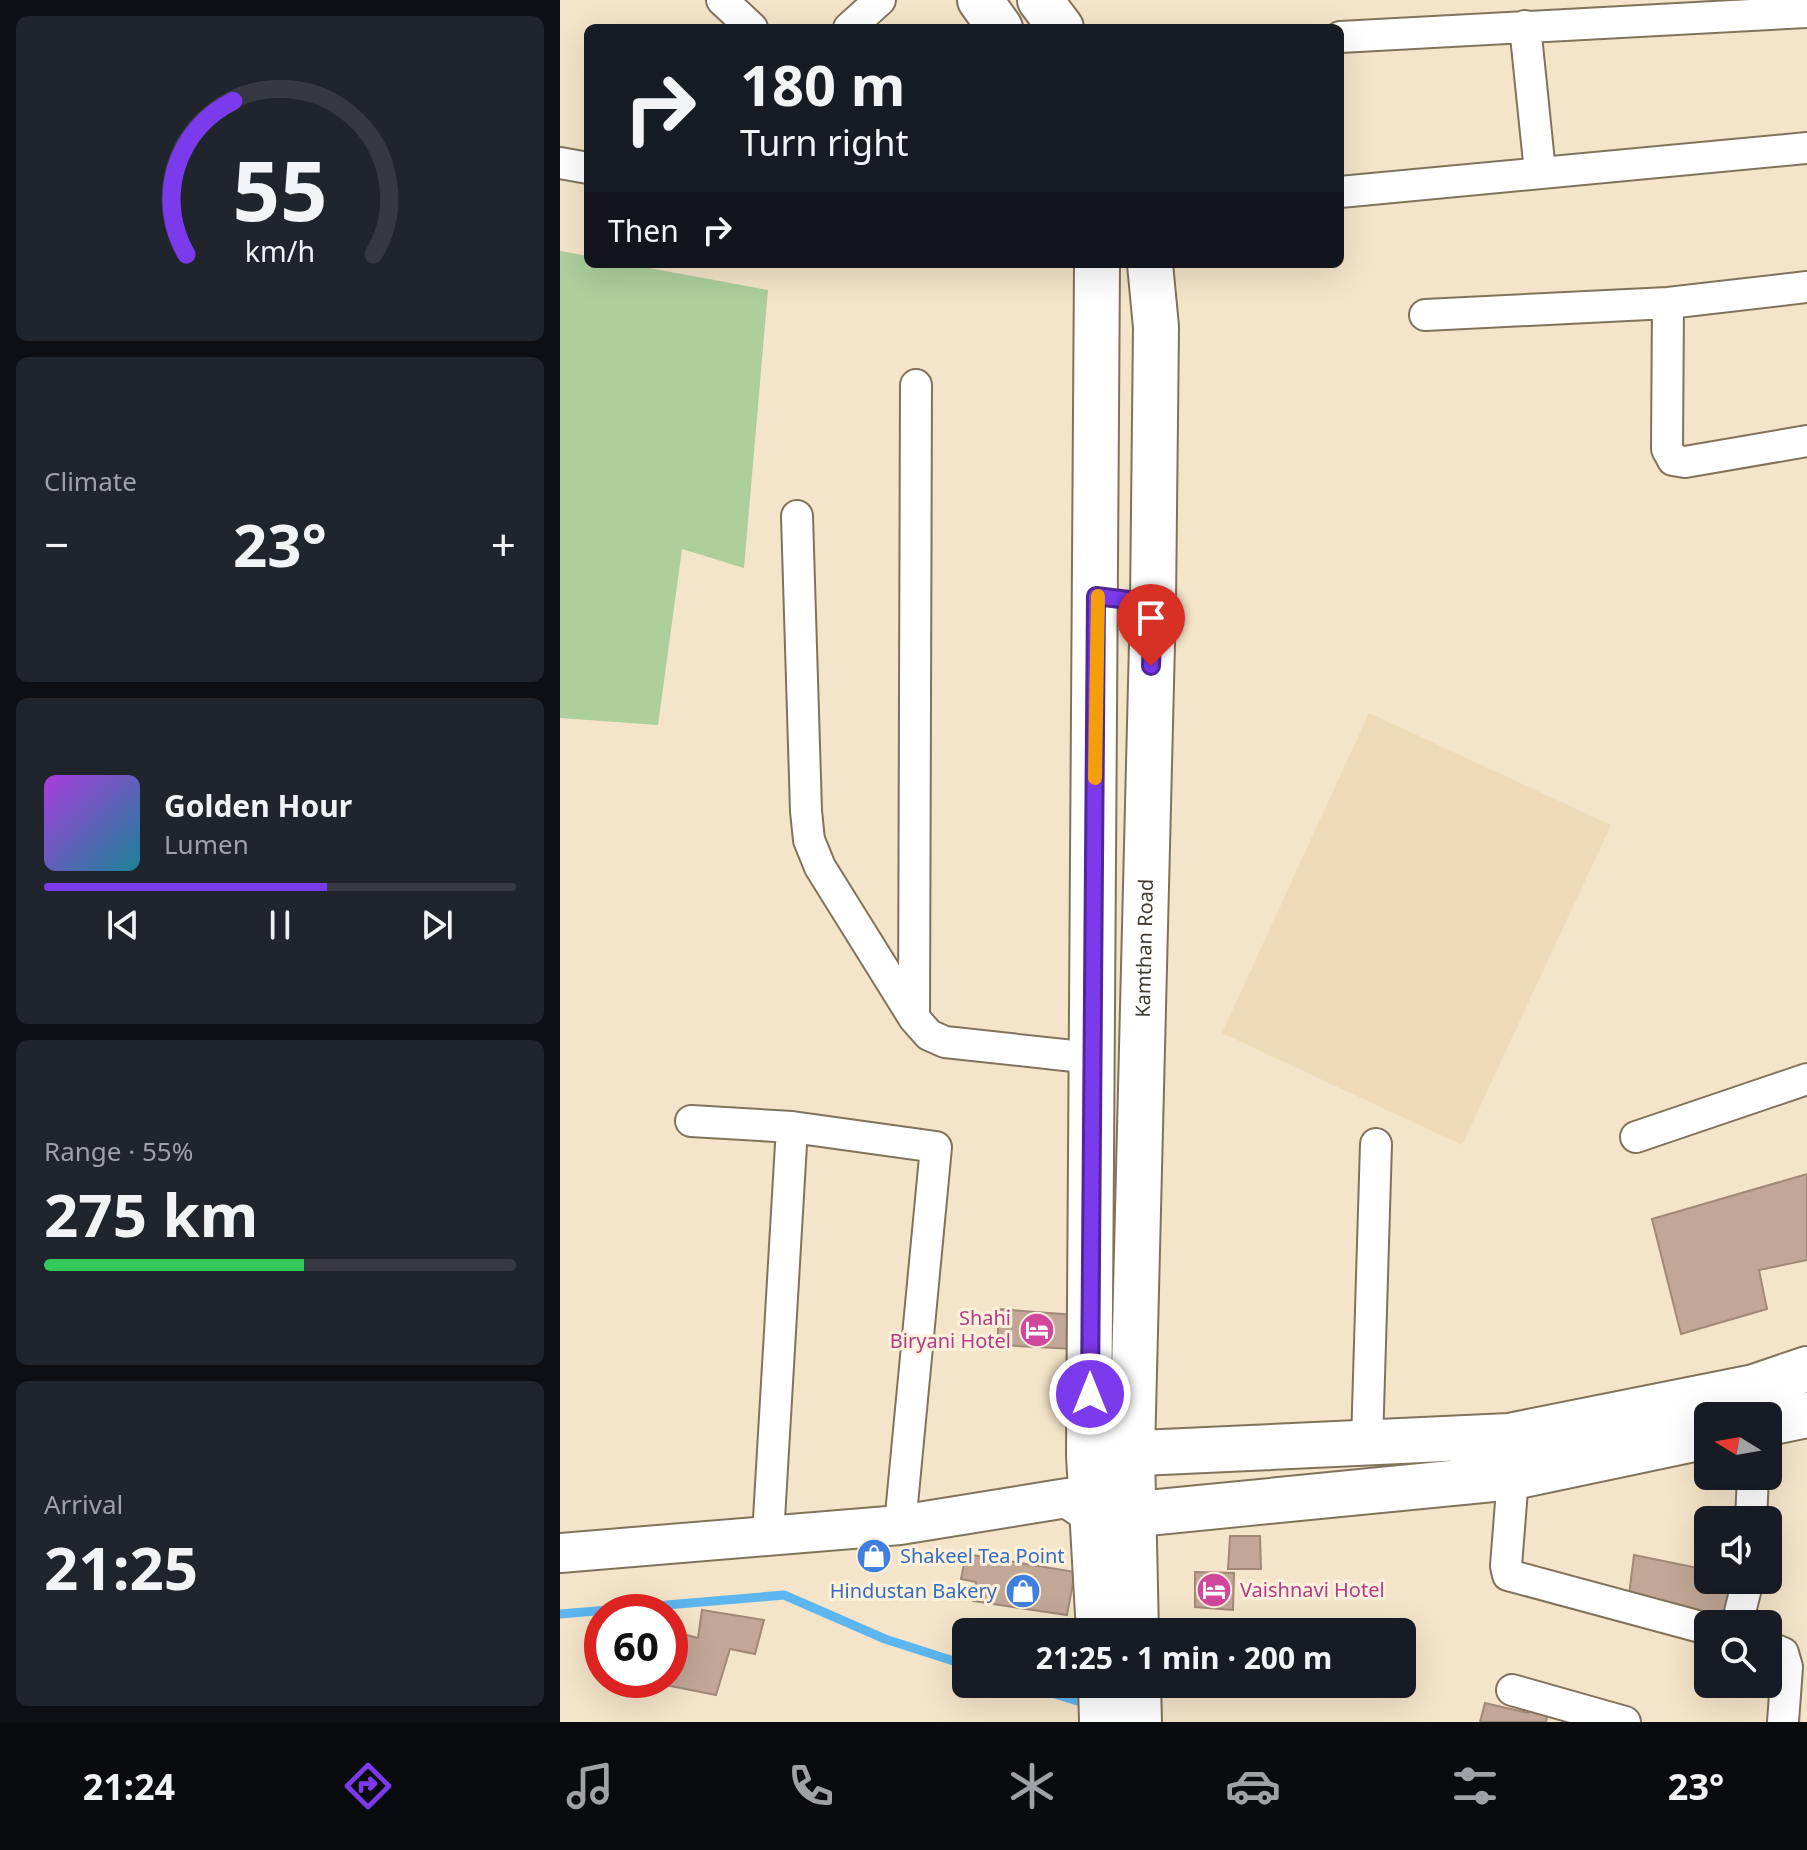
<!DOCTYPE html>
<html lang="en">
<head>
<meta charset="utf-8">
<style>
	:root { --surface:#171b24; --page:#20242c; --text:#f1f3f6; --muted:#9ea1a6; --line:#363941; --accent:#7c3aed }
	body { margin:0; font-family:"Noto Sans",sans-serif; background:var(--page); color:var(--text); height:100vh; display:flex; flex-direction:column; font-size:30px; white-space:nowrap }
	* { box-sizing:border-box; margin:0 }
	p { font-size:26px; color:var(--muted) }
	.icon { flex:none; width:44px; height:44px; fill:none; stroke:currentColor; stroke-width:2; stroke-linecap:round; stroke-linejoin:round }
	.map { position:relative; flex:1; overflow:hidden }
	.panel { display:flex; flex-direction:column; gap:16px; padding:16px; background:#0d0f14; width:560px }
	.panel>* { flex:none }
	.hud { position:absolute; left:24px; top:24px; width:760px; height:244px; border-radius:12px; box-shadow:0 8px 32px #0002; background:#171b24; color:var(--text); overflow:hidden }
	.needle { width:52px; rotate:281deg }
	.tools { position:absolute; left:1134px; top:1402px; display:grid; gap:16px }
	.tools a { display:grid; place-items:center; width:88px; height:88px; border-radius:12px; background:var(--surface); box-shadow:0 8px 32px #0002; font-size:40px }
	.speed { position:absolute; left:24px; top:1594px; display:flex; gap:16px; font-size:40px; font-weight:700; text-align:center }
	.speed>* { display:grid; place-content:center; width:104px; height:104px; border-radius:50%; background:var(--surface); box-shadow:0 8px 32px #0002; line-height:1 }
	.speed .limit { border:12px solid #d22; background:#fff; color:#111 }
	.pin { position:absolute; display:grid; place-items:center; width:68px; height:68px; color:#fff; margin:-82px -34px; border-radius:50% 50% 50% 0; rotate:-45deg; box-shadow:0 0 8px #0007 }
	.pin .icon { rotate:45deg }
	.me { position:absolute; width:88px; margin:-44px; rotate:0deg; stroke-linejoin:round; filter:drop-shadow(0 0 6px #0008) }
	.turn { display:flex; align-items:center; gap:28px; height:168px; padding:0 24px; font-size:36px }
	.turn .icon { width:104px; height:104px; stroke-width:2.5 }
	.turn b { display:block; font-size:56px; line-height:68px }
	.then { display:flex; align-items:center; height:76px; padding:0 24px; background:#0003; gap:16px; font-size:30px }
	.big { font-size:60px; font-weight:700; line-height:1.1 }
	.panel .tile { flex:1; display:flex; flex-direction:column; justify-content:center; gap:12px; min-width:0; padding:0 28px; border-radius:12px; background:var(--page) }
	.panel .dial { align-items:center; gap:0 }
	.dial svg { height:208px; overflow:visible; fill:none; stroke:var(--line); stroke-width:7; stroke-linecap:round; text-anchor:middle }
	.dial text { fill:var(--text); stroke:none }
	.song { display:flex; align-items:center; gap:24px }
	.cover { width:96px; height:96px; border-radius:12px; background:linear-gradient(135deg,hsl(280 70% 55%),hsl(190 70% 35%)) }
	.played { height:8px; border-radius:4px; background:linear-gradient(90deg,var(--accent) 60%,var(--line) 60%) }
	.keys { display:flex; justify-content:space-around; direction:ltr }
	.heat { display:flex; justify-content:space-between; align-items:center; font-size:44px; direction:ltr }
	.charge { height:12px; border-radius:6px; background:linear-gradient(90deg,#34c759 55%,var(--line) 0) }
	.trip { position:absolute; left:392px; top:1618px; width:464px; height:80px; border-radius:12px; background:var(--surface); box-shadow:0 8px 32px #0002; font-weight:700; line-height:80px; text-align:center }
	.tab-bar { display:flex; height:128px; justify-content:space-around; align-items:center; background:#090b0e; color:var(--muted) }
	.tab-bar .icon { width:56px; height:56px }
	.tab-bar .active { color:var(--accent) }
	.tab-bar b { font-size:36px; color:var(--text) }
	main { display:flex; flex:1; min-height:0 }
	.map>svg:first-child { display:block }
	.built { fill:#eedab8 }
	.green { fill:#accf9c }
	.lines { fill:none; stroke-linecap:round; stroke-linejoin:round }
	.stream { stroke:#5db6ef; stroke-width:9 }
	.building { fill:#c2a796; stroke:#a18877; stroke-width:2 }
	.minor-casing { stroke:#81735b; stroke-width:34 }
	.tertiary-casing { stroke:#81735b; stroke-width:42 }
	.secondary-casing { stroke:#81735b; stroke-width:48 }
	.primary-casing { stroke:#81735b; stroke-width:48 }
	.minor { stroke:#fff; stroke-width:30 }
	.tertiary { stroke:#fff; stroke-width:38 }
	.secondary { stroke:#fff; stroke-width:44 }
	.primary { stroke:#fff; stroke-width:44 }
	.route-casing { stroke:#51269a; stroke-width:20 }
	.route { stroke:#7c3aed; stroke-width:14 }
	.slow { stroke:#f59e0b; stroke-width:14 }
	.labels { text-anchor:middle; stroke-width:6; stroke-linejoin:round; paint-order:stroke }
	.street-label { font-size:20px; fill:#403a30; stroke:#fef1dc }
	.hotel-label { font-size:20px; fill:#b23c85; stroke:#fef1dc; text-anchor:end }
	.shop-label { font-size:20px; fill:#366cbe; stroke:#fef1dc; text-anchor:start }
</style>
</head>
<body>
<main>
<section class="panel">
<div class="tile dial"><svg viewBox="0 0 100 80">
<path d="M14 69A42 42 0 1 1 86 69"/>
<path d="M14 69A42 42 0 0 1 32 10" stroke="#7c3aed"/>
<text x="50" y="56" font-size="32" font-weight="700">55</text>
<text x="50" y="72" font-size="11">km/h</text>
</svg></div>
<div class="tile"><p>Climate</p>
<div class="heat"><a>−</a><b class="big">23°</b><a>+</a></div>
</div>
<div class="tile">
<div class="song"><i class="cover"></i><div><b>Golden Hour</b><p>Lumen</p></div></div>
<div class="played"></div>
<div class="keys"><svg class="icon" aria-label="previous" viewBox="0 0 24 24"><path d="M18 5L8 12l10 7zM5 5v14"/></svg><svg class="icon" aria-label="pause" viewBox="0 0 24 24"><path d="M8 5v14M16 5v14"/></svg><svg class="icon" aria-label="next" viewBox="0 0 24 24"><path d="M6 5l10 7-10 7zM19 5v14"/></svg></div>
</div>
<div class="tile"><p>Range · 55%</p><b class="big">275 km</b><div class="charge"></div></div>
<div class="tile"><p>Arrival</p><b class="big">21:25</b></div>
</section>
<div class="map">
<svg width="1247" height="1722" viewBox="0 0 1247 1722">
	<rect width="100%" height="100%" fill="#f4e4c9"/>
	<path class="built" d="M809,713L1051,825L902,1145L662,1033Z"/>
	<path class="green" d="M0,251L28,256V264H68L208,290L184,568L122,549L98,725L0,718Z"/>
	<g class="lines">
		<path class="stream" d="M0,1614L224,1595L325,1639L406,1665
			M463,1684L524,1703"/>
	</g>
	<path class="building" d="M1247,1174V1260L1199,1270L1207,1309L1121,1334L1092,1219Z
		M438,1309L515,1315L514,1349L438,1345Z
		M670,1536H700L701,1569H668Z
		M304,1544L327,1548L323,1567L300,1564Z
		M406,1554L515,1572L507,1615L413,1601L416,1582L401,1579Z
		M1074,1555L1148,1570V1580H1183L1169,1620L1068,1603Z
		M635,1572L674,1573L673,1610L635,1607Z
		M142,1610L204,1620L195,1654L170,1649L156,1695L105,1685L110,1680L116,1632L138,1638Z
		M635,1624L672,1626L671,1632H634Z
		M925,1703L968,1713L971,1704L989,1707L986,1722H920Z"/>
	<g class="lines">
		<defs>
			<path id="minor" d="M162,0L192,28
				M965,26L980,172
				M289,28L320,0
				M780,37L1247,12
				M0,163L28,168
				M780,192L1247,148
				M1108,303L1107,449L1113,460L1125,462L1247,441
				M865,315L1108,303L1247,287
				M237,516L246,811L249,840L260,867L354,1018L369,1035L385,1042L532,1058
				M354,1018L356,385
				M131,1121L232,1127L376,1147L340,1525
				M1076,1137L1247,1079
				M807,1443L816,1144
				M953,1477L946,1566L948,1575L1148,1629
				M1191,1520L1193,1476
				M208,1536L232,1127
				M1177,1624L1188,1580
				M1208,1647L1223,1653L1227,1667L1223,1722
				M952,1690L1065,1722"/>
			<path id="tertiary" d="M0,1553L340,1525L507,1498L536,1518"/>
			<path id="secondary" d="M1208,1423L1247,1415
				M536,1455L949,1436L1194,1387L1247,1369
				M537,1518L953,1477L1148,1436"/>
			<g id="primary">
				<path d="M420,0L440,28"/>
				<path d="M480,0L501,28"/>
				<path d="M537,264L529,1455L539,1632"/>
				<path id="s1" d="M576,1632L572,1453L593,603L596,327L590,264"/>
				<path d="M541,1684L542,1722"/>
				<path d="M578,1684L579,1722"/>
			</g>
		</defs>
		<use href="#minor" class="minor-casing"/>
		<use href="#tertiary" class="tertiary-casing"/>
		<use href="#secondary" class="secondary-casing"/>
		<use href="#primary" class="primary-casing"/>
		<use href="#minor" class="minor"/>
		<use href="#tertiary" class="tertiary"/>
		<use href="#secondary" class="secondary"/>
		<use href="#primary" class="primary"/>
	</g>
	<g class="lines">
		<defs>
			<path id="route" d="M530,1394L536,596L593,603L591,666"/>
		</defs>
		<use href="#route" class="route-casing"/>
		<use href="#route" class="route"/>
		<path class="slow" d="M535,778L538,596"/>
	</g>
	<defs>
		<symbol id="hotel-disc" viewBox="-11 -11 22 22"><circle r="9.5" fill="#d1479c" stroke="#fef1dc"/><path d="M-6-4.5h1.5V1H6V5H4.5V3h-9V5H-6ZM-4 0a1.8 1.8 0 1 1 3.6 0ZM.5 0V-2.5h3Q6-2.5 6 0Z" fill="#fff"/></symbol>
		<symbol id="shop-disc" viewBox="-11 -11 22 22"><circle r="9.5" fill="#3f7fe0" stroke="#fef1dc"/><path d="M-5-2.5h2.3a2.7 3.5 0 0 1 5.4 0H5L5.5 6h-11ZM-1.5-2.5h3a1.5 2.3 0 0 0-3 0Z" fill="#fff"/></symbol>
	</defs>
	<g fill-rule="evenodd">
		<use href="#hotel-disc" x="457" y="1310" width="40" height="40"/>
		<use href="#shop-disc" x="294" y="1536" width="40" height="40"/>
		<use href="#hotel-disc" x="634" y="1570" width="40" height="40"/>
		<use href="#shop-disc" x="443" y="1571" width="40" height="40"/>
	</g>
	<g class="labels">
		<g class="street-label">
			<text dy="7" stroke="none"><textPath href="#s1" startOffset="684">Kamthan Road</textPath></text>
		</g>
		<g class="hotel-label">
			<text x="451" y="1325">Shahi<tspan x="451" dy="23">Biryani Hotel</tspan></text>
			<text x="680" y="1597" text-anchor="start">Vaishnavi Hotel</text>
		</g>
		<g class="shop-label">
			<text x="340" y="1563">Shakeel Tea Point</text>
			<text x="437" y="1598" text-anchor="end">Hindustan Bakery</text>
		</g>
	</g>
</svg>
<div class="tools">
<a><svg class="needle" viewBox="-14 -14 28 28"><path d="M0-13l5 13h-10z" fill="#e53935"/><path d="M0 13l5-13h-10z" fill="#9ea1a6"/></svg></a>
<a><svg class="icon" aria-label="sound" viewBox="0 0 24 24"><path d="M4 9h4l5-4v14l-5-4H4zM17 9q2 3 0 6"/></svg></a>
<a><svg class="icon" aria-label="search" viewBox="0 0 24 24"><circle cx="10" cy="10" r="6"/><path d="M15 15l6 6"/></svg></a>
</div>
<div class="speed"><div class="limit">60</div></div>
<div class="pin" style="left:591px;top:666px;background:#d93025"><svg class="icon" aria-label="arrive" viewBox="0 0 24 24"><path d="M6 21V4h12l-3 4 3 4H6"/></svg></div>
<svg class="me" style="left:530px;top:1394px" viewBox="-20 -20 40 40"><circle r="17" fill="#7c3aed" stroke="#fff" stroke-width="3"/><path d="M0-11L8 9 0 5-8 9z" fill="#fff"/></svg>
<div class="trip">21:25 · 1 min · 200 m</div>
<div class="hud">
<div class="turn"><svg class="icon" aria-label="right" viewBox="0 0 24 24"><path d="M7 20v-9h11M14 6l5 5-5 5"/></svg><div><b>180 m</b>Turn right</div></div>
<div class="then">Then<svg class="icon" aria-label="right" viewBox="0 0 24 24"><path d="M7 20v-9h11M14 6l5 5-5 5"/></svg></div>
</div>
</div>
</main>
<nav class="tab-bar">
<b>21:24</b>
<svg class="icon active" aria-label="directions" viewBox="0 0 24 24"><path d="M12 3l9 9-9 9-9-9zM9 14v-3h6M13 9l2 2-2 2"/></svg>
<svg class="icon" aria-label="music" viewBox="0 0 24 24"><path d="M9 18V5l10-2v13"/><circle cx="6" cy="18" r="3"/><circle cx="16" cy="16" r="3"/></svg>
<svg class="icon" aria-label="phone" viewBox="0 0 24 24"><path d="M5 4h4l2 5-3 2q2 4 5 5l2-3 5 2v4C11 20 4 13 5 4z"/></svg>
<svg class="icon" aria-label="climate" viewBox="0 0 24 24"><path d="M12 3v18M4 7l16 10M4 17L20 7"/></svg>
<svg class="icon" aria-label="car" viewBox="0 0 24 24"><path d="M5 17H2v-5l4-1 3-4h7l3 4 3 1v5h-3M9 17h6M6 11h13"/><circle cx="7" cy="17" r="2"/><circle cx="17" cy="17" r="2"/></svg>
<svg class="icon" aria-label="filters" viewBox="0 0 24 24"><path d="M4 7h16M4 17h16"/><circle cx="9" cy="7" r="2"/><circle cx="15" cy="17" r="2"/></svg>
<b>23°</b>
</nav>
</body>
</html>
